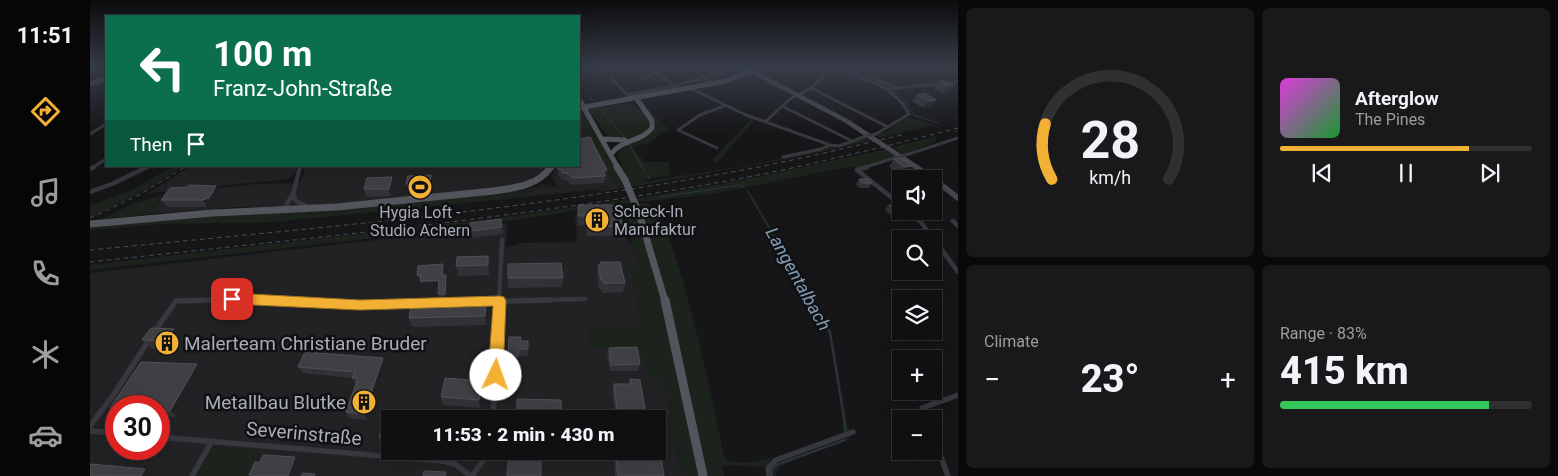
<!DOCTYPE html>
<html lang="en">
<head>
<meta charset="utf-8">
<style>
	:root { --surface:#101012; --page:#19191b; --text:#f1f3f6; --muted:#9c9d9f; --line:#303032; --accent:#f2b134 }
	body { margin:0; font-family:Roboto,sans-serif; background:var(--page); color:var(--text); height:100vh; display:flex; flex-direction:column; font-size:19px; white-space:nowrap }
	* { box-sizing:border-box; margin:0 }
	p { font-size:16px; color:var(--muted) }
	.icon { flex:none; width:28px; height:28px; fill:none; stroke:currentColor; stroke-width:2; stroke-linecap:round; stroke-linejoin:round }
	.map { position:relative; flex:1; overflow:hidden }
	.details { display:flex; flex-direction:column; gap:8px; padding:8px; background:#09090a; width:600px }
	.details>* { flex:none }
	.guide { position:absolute; left:15px; top:15px; width:475px; height:152px; border-radius:0px; box-shadow:0 5px 20px #0002,0 0 0 1px var(--line); background:#0b6e4f; color:#fff; overflow:hidden }
	.fabs { position:absolute; left:802px; top:170px; display:grid; gap:10px }
	.fabs a { display:grid; place-items:center; width:50px; height:50px; border-radius:0px; background:var(--surface); box-shadow:0 5px 20px #0002,0 0 0 1px var(--line); font-size:25px }
	.speed { position:absolute; left:15px; top:395px; display:flex; gap:10px; font-size:25px; font-weight:700; text-align:center }
	.speed>* { display:grid; place-content:center; width:65px; height:65px; border-radius:50%; background:var(--surface); box-shadow:0 5px 20px #0002,0 0 0 1px var(--line); line-height:1 }
	.speed .limit { border:8px solid #d22; background:#fff; color:#111 }
	.pin { position:absolute; display:grid; place-items:center; width:42px; height:42px; color:#fff; margin:-21px; border-radius:10px; box-shadow:0 2px 8px #0006 }
	.me { position:absolute; width:55px; margin:-28px; rotate:3deg; stroke-linejoin:round; filter:drop-shadow(0 0 4px #0008) }
	.turn { display:flex; align-items:center; gap:18px; height:105px; padding:0 25px; font-size:22px }
	.turn .icon { width:65px; height:65px; stroke-width:2.5 }
	.turn b { display:block; font-size:35px; line-height:42px }
	.then { display:flex; align-items:center; height:48px; padding:0 25px; background:#0003; gap:10px; font-size:19px }
	.big { font-size:38px; font-weight:800; line-height:1.1 }
	.details .card { flex:1; display:flex; flex-direction:column; justify-content:center; gap:8px; min-width:0; padding:0 18px; border-radius:8px; background:var(--page) }
	.details .dial { align-items:center; gap:0 }
	.dial svg { height:130px; overflow:visible; fill:none; stroke:var(--line); stroke-width:7; stroke-linecap:round; text-anchor:middle }
	.dial text { fill:var(--text); stroke:none }
	.song { display:flex; align-items:center; gap:15px }
	.cover { width:60px; height:60px; border-radius:8px; background:linear-gradient(135deg,hsl(300 70% 55%),hsl(130 70% 35%)) }
	.played { height:5px; border-radius:2px; background:linear-gradient(90deg,var(--accent) 75%,var(--line) 75%) }
	.keys { display:flex; justify-content:space-around; direction:ltr }
	.heat { display:flex; justify-content:space-between; align-items:center; font-size:28px; direction:ltr }
	.charge { height:8px; border-radius:4px; background:linear-gradient(90deg,#34c759 83%,var(--line) 0) }
	.details .tiles { flex:1; display:grid; gap:8px; grid-template-columns:repeat(2,1fr) }
	.trip { position:absolute; left:291px; top:410px; width:285px; height:50px; border-radius:0px; background:var(--surface); box-shadow:0 5px 20px #0002,0 0 0 1px var(--line); font-weight:800; line-height:50px; text-align:center }
	main { display:flex; flex:1; min-height:0 }
	.dock { display:flex; flex-direction:column; width:90px; justify-content:space-around; align-items:center; background:#060607; color:var(--muted) }
	.dock .icon { width:35px; height:35px }
	.dock .active { color:var(--accent) }
	.dock b { font-size:22px; color:var(--text) }
	.map>svg:first-child { display:block }
	.built { fill:#222225; fill-rule:evenodd }
	.green { fill:#1c231d }
	.lines { fill:none; stroke-linecap:round; stroke-linejoin:round }
	.stream-far1 { stroke:#2c353c; stroke-width:1 }
	.stream { stroke:#2c353c; stroke-width:2 }
	.street-far2 { stroke:#37383d; stroke-width:3 }
	.street-far1 { stroke:#37383d; stroke-width:4.5 }
	.street { stroke:#37383d; stroke-width:5.5 }
	.secondary-far1 { stroke:#45474d; stroke-width:4.5 }
	.secondary { stroke:#45474d; stroke-width:5.5 }
	.primary-far2 { stroke:#53555c; stroke-width:5 }
	.primary-far1 { stroke:#53555c; stroke-width:7 }
	.primary { stroke:#53555c; stroke-width:9 }
	.rail { stroke:#4a4c52; stroke-width:1; stroke-dasharray:4.5 4; stroke-linecap:butt }
	.street-bridge { stroke:#37383d; stroke-width:3 }
	.primary-bridge-far1 { stroke:#53555c; stroke-width:5 }
	.primary-bridge { stroke:#53555c; stroke-width:7 }
	.wall { fill:#323236 }
	.shaded-wall { fill:#212124 }
	.building { fill:#3f3f44; stroke:#4f5156 }
	.route { fill:#f2b134; stroke:#9d7322 }
	.labels { text-anchor:middle; stroke-width:5; stroke-linejoin:round; paint-order:stroke }
	.poi-label { font-size:16px; fill:#a8adb8; stroke:#111113; text-anchor:start }
	.water-label { font-size:18px; font-style:italic; fill:#7f9bb3; stroke:#111113 }
	.near-poi-label { font-size:19px; fill:#a8adb8; stroke:#111113; text-anchor:start }
	.near-street-label { font-size:19px; fill:#a8adb8; stroke:#111113 }
</style>
</head>
<body>
<main>
<nav class="dock">
<b>11:51</b>
<svg class="icon active" aria-label="directions" viewBox="0 0 24 24"><path d="M12 3l9 9-9 9-9-9zM9 14v-3h6M13 9l2 2-2 2"/></svg>
<svg class="icon" aria-label="music" viewBox="0 0 24 24"><path d="M9 18V5l10-2v13"/><circle cx="6" cy="18" r="3"/><circle cx="16" cy="16" r="3"/></svg>
<svg class="icon" aria-label="phone" viewBox="0 0 24 24"><path d="M5 4h4l2 5-3 2q2 4 5 5l2-3 5 2v4C11 20 4 13 5 4z"/></svg>
<svg class="icon" aria-label="climate" viewBox="0 0 24 24"><path d="M12 3v18M4 7l16 10M4 17L20 7"/></svg>
<svg class="icon" aria-label="car" viewBox="0 0 24 24"><path d="M5 17H2v-5l4-1 3-4h7l3 4 3 1v5h-3M9 17h6M6 11h13"/><circle cx="7" cy="17" r="2"/><circle cx="17" cy="17" r="2"/></svg>
</nav>
<div class="map">
<svg width="868" height="476" viewBox="0 0 868 476">
	<rect width="100%" height="100%" fill="#161618"/>
	<path class="built" d="M489,115L527,189L516,191L514,187L438,196L434,194L433,192L443,191L442,188L468,187L461,177L466,166H489Z
		M100,166H205L206,168V172L198,179L59,193Z
		M213,166H455L451,172L442,177L440,181L429,185L248,205L148,207L59,214L76,194L167,184L210,183L214,172Z
		M526,207L539,244H542L547,265L540,266L551,325H499L501,348H551L559,378H571L577,395L592,476H163L123,446L107,476H0V273L330,235L417,223L416,248L431,243L487,242L485,213ZM26,406H69V449H26ZM300,419H568V451H300Z"/>
	<path class="green" d="M558,99L553,102L554,105L580,131L573,132L560,143L543,147L554,162H578L581,175L552,180L550,182L650,167L703,156L740,146L746,147L779,137L784,140L709,157L541,187C538,182 527,154 527,148L552,138L564,129V119L551,104L553,101Z
		M533,104C544,105 557,111 560,124C554,140 532,140 518,137L499,110H489Z
		M489,111H493L517,153L534,188L527,189L489,115Z
		M818,117L844,125L790,138L786,135C798,132 807,123 818,117Z
		M661,119L665,120L627,163L622,160Z
		M846,136L845,142L841,144L813,154L804,147Z
		M797,149L807,156L773,167H757L623,194L548,202L546,199L656,179Z
		M83,166H94L53,192L0,217V206L46,188Z
		M453,184L469,187L443,188V191L434,192V194L438,196L514,187L516,191L509,192L507,190L183,222L73,224L0,230V227L108,216L237,211L435,190Z
		M656,190L664,199L741,331L759,432L752,434L753,416L739,335Z
		M73,195L59,214L12,219L42,204Z
		M539,199L540,203L354,230L0,270V265L407,218Z
		M558,203C587,219 625,415 634,455L636,460C654,466 675,459 693,455L682,459L674,467L632,465L634,476H617L580,308L564,249L548,204Z
		M541,204L546,213L570,295L608,476H592L577,395L571,378H559L551,348H501L499,325H551L540,266L547,264L538,227L530,206Z
		M759,437L758,440L751,443L695,464L688,469L686,476H681L680,468L684,464Z
		M123,446L167,449L170,452L163,476H107Z"/>
	<g class="lines">
		<path class="stream-far1" d="M489,71L501,66
			M489,79L504,103
			M803,90L815,101L824,115L848,123
			M511,110L534,137
			M865,131L868,132
			M539,144L556,173
			M558,176L559,179
			M657,190L722,301
			M569,197L650,185L654,187"/>
		<path class="stream" d="M721,300L740,332L756,432
			M682,476V470L686,465L755,440"/>
		<path class="street-far2" d="M565,66L567,72L584,86
			M614,66L610,72L611,75L624,84
			M731,66C763,76 803,81 819,114L786,134
			M759,73L775,75L792,82H789
			M521,78L539,97
			M552,80L567,72
			M792,82L806,88
			M600,88L656,115L740,145L749,146L776,136
			M721,88L798,127
			M799,89L868,82
			M537,95L584,86L648,68L661,71
			M692,106L760,140
			M675,122L700,99L721,88L741,70
			M0,134L16,124
			M627,148L588,130L610,115L634,106
			M819,154L868,138
			M693,157L731,149L740,145
			M2,168L16,159
			M54,168L58,166
			M210,168V166
			M773,168L804,158"/>
		<path class="street-far1" d="M0,169L4,167
			M767,170L811,205
			M767,170L777,167
			M0,192L22,184L57,167
			M203,194L206,201L216,206
			M193,210L203,194L210,167
			M819,211L831,222L843,239
			M863,221L868,226
			M844,239L868,272
			M86,301L155,299L197,301
			M409,301L412,240
			M413,301L495,299"/>
		<path class="street" d="M173,300L270,305L460,300
			M65,331L86,301L122,300
			M403,419L409,300
			M836,419L832,408L868,395
			M0,426L24,394L59,340
			M0,431L26,433
			M69,437L352,461L365,464L381,476
			M844,438L858,476
			M102,476L122,441
			M382,476L400,451
			M679,476L678,468L686,460L763,432"/>
		<path class="secondary-far1" d="M661,71L755,120L828,168
			M0,84L16,79"/>
		<path class="secondary" d="M826,167L843,179
			M844,179L868,198"/>
		<path class="primary-far2" d="M489,108L636,81L671,66
			M498,115L528,168
			M513,139L535,140
			M521,154C532,139 551,142 562,128V121L547,99
			M460,168L461,166"/>
		<path class="primary-far1" d="M527,167L535,180
			M549,213L575,301
			M0,224L122,213L247,207L403,191C425,188 447,186 461,167"/>
		<path class="primary" d="M575,300L613,476"/>
		<path class="rail" d="M0,218L49,195L97,166
			M0,250C205,230 410,213 613,177C681,166 748,150 815,134
			M0,262C218,238 437,218 653,178C725,164 797,146 868,128"/>
		<path class="street-bridge" d="M776,136L786,134
			M804,158L819,154"/>
		<path class="primary-bridge-far1" d="M491,102L498,115"/>
		<path class="primary-bridge" d="M535,180L549,213"/>
	</g>
	<path class="wall" d="M701,66L708,71L701,76L696,74L699,67Z
		M848,81L863,85L859,92L853,93L844,88Z
		M827,95L846,100L842,107L833,108L822,101Z
		M811,158L816,173L809,175L799,166L804,159Z
		M468,169L517,170L514,183L481,185L478,181L471,179V177L468,176Z
		M769,179L782,183L779,188H769L766,184Z
		M342,182L341,191H318L316,184Z
		M303,184L300,196L276,197L274,189Z
		M131,194L124,205L117,207H77L71,200Z
		M488,205L533,226L531,236H497L496,225L488,226L487,215Z
		M799,205L811,208V211L809,214H799L795,209Z
		M380,223L412,227L413,234L382,238Z
		M398,256L399,275L368,276L366,266Z
		M510,262L535,283L533,292L512,293L511,289H509L507,275L508,265H510Z
		M353,264V275H356V277L355,296L349,297V282L331,283L330,278H328L327,275Z
		M418,278H473L472,287L418,288Z
		M397,313L396,325L322,327L319,318Z
		M84,329L92,338L84,350L62,349L52,340Z
		M431,341H438V356H429L428,362H418V355Z
		M519,348L550,364L548,371H520L517,354Z
		M296,364L278,420L259,418L256,412L266,384L262,378L213,373L208,367Z
		M113,371L88,417L69,416V406Z
		M540,379L557,419H525L522,390L524,384H538Z
		M392,381L393,389L390,408L353,405L351,397Z
		M20,408H26V412Z
		M300,419V445L292,444L289,438Z
		M523,451H568L574,476H525Z"/>
	<path class="shaded-wall" d="M709,66H710L708,71L701,76L704,69Z
		M863,85L859,92L853,93L857,86Z
		M846,100L842,107L833,108L838,101Z
		M822,166L816,173L809,175L814,167Z
		M341,175L342,182L341,191L340,184Z
		M302,177L303,184L300,196L299,189Z
		M126,186L131,194L124,205L117,207L113,200Z
		M396,304L397,313L396,325L395,316Z
		M84,329L92,338L84,350L75,341Z
		M293,358L296,364L278,420L274,414Z
		M107,364L113,371L88,417L80,411Z
		M392,381L393,389L390,408L389,400Z
		M205,457L212,465L208,476H198Z
		M55,469L64,474L63,476H51Z"/>
	<path class="building" d="M701,66H709L704,69L699,67Z
		M848,81H855L863,85L857,86Z
		M835,93L846,100L838,101L827,95Z
		M500,137L517,170H512L515,176L482,178L479,174L471,172L473,170L468,169L469,166H489V139Z
		M811,158L822,166L814,167L804,159Z
		M341,175L340,184H316L318,176Z
		M302,177L299,189H274L277,178Z
		M769,179H779L782,183H772Z
		M99,185L126,186L119,198L113,200H71L80,188L97,187Z
		M488,205H528L533,226L499,227L497,216H489Z
		M799,205H809L811,208V209H803Z
		M411,219L412,227L381,231L380,223Z
		M398,256V265L366,266L367,257Z
		M510,262H530L535,283H514L513,280H511L508,265H511Z
		M471,263L473,278H418V264Z
		M353,264L352,275H356L355,294H348L349,280L330,281L331,275H327L328,266Z
		M396,304L395,316L319,318L321,306Z
		M61,328L84,329L75,341L52,340Z
		M419,337H431L430,341H438V349H428V356L418,355Z
		M547,347L550,364L521,365L519,348Z
		M215,352L293,358L274,414L256,412L268,378H262L265,372L208,367Z
		M51,362L107,364L80,411L69,410V406H26V408H20Z
		M355,378L392,381L389,400L351,397Z
		M540,379L550,380L557,419H528L524,384H541Z
		M427,399L471,400L472,419H427Z
		M295,416L345,419H300V439L289,438Z
		M568,438L574,476H528L525,451H568Z
		M419,451H451V476H417Z
		M173,455L205,457L198,476H163L164,475H159L165,462H170Z
		M0,464L55,469L51,476H0Z
		M334,471L356,472L355,476H333Z
		M213,473L225,474L224,476H211Z"/>
	<linearGradient id="sky" x2="0" y2="1"><stop stop-color="#0c0c0d"/><stop offset="0.5" stop-color="#363c48"/><stop offset="1" stop-color="#363c48" stop-opacity="0"/></linearGradient>
	<rect width="868" height="133" fill="url(#sky)"/>
	<path class="route" d="M142,293L270,300L410,296L414,297L416,301L413,375L411,380L406,382L400,380L398,375L403,306L270,310L142,304L137,302L135,299L137,295Z"/>
	<defs>
		<symbol id="stadium-disc" viewBox="-11 -11 22 22"><circle r="9.5" fill="#f2b134" stroke="#111113"/><path d="M0-5a6.5 5 0 1 0 0 10a6.5 5 0 1 0 0-10ZM-3.5-1.8h7v3.6h-7Z" fill="#111"/></symbol>
		<symbol id="building-disc" viewBox="-11 -11 22 22"><circle r="9.5" fill="#f2b134" stroke="#111113"/><path d="M-4-6H4V6H1V3H-1V6H-4ZM-2.5-4.3h1.7v1.8h-1.7ZM.8-4.3h1.7v1.8H.8ZM-2.5-1h1.7V.8h-1.7ZM.8-1h1.7V.8H.8Z" fill="#111"/></symbol>
	</defs>
	<g fill-rule="evenodd">
		<use href="#stadium-disc" x="316" y="173" width="28" height="28"/>
		<use href="#building-disc" x="493" y="206" width="28" height="28"/>
		<use href="#building-disc" x="63" y="329" width="28" height="28"/>
		<use href="#building-disc" x="260" y="388" width="28" height="28"/>
	</g>
	<g class="labels">
		<g class="poi-label">
			<text x="524" y="217">Scheck-In<tspan x="524" dy="18">Manufaktur</tspan></text>
			<text x="330" y="218" text-anchor="middle">Hygia Loft -<tspan x="330" dy="18">Studio Achern</tspan></text>
		</g>
		<g class="water-label">
			<text transform="translate(708 279) rotate(61)" y="6">Langentalbach</text>
		</g>
		<g class="near-poi-label">
			<text x="94" y="350">Malerteam Christiane Bruder</text>
			<text x="256" y="409" text-anchor="end">Metallbau Blutke</text>
		</g>
		<g class="near-street-label">
			<text transform="translate(214 433) rotate(5)" y="7">Severinstraße</text>
		</g>
	</g>
</svg>
<div class="fabs">
<a><svg class="icon" aria-label="sound" viewBox="0 0 24 24"><path d="M4 9h4l5-4v14l-5-4H4zM17 9q2 3 0 6"/></svg></a>
<a><svg class="icon" aria-label="search" viewBox="0 0 24 24"><circle cx="10" cy="10" r="6"/><path d="M15 15l6 6"/></svg></a>
<a><svg class="icon" aria-label="layers" viewBox="0 0 24 24"><path d="M12 4l9 5-9 5-9-5zM3 14l9 5 9-5"/></svg></a>
<a>+</a>
<a>−</a>
</div>
<div class="speed"><div class="limit">30</div></div>
<div class="pin" style="left:142px;top:299px;background:#d93025"><svg class="icon" aria-label="arrive" viewBox="0 0 24 24"><path d="M6 21V4h12l-3 4 3 4H6"/></svg></div>
<svg class="me" style="left:406px;top:375px" viewBox="-20 -20 40 40"><circle r="19" fill="#fff"/><path d="M0-13L10 11 0 6-10 11z" fill="#f2b134"/></svg>
<div class="trip">11:53 · 2 min · 430 m</div>
<div class="guide">
<div class="turn"><svg class="icon" aria-label="left" viewBox="0 0 24 24"><path d="M17 20v-9H6M10 6l-5 5 5 5"/></svg><div><b>100 m</b>Franz-John-Straße</div></div>
<div class="then">Then<svg class="icon" aria-label="arrive" viewBox="0 0 24 24"><path d="M6 21V4h12l-3 4 3 4H6"/></svg></div>
</div>
</div>
<section class="details">
<div class="tiles">
<div class="card dial"><svg viewBox="0 0 100 80">
<path d="M14 69A42 42 0 1 1 86 69"/>
<path d="M14 69A42 42 0 0 1 10 35" stroke="#f2b134"/>
<text x="50" y="56" font-size="32" font-weight="700">28</text>
<text x="50" y="72" font-size="11">km/h</text>
</svg></div>
<div class="card">
<div class="song"><i class="cover"></i><div><b>Afterglow</b><p>The Pines</p></div></div>
<div class="played"></div>
<div class="keys"><svg class="icon" aria-label="previous" viewBox="0 0 24 24"><path d="M18 5L8 12l10 7zM5 5v14"/></svg><svg class="icon" aria-label="pause" viewBox="0 0 24 24"><path d="M8 5v14M16 5v14"/></svg><svg class="icon" aria-label="next" viewBox="0 0 24 24"><path d="M6 5l10 7-10 7zM19 5v14"/></svg></div>
</div>
<div class="card"><p>Climate</p>
<div class="heat"><a>−</a><b class="big">23°</b><a>+</a></div>
</div>
<div class="card"><p>Range · 83%</p><b class="big">415 km</b><div class="charge"></div></div>
</div>
</section>
</main>
</body>
</html>
